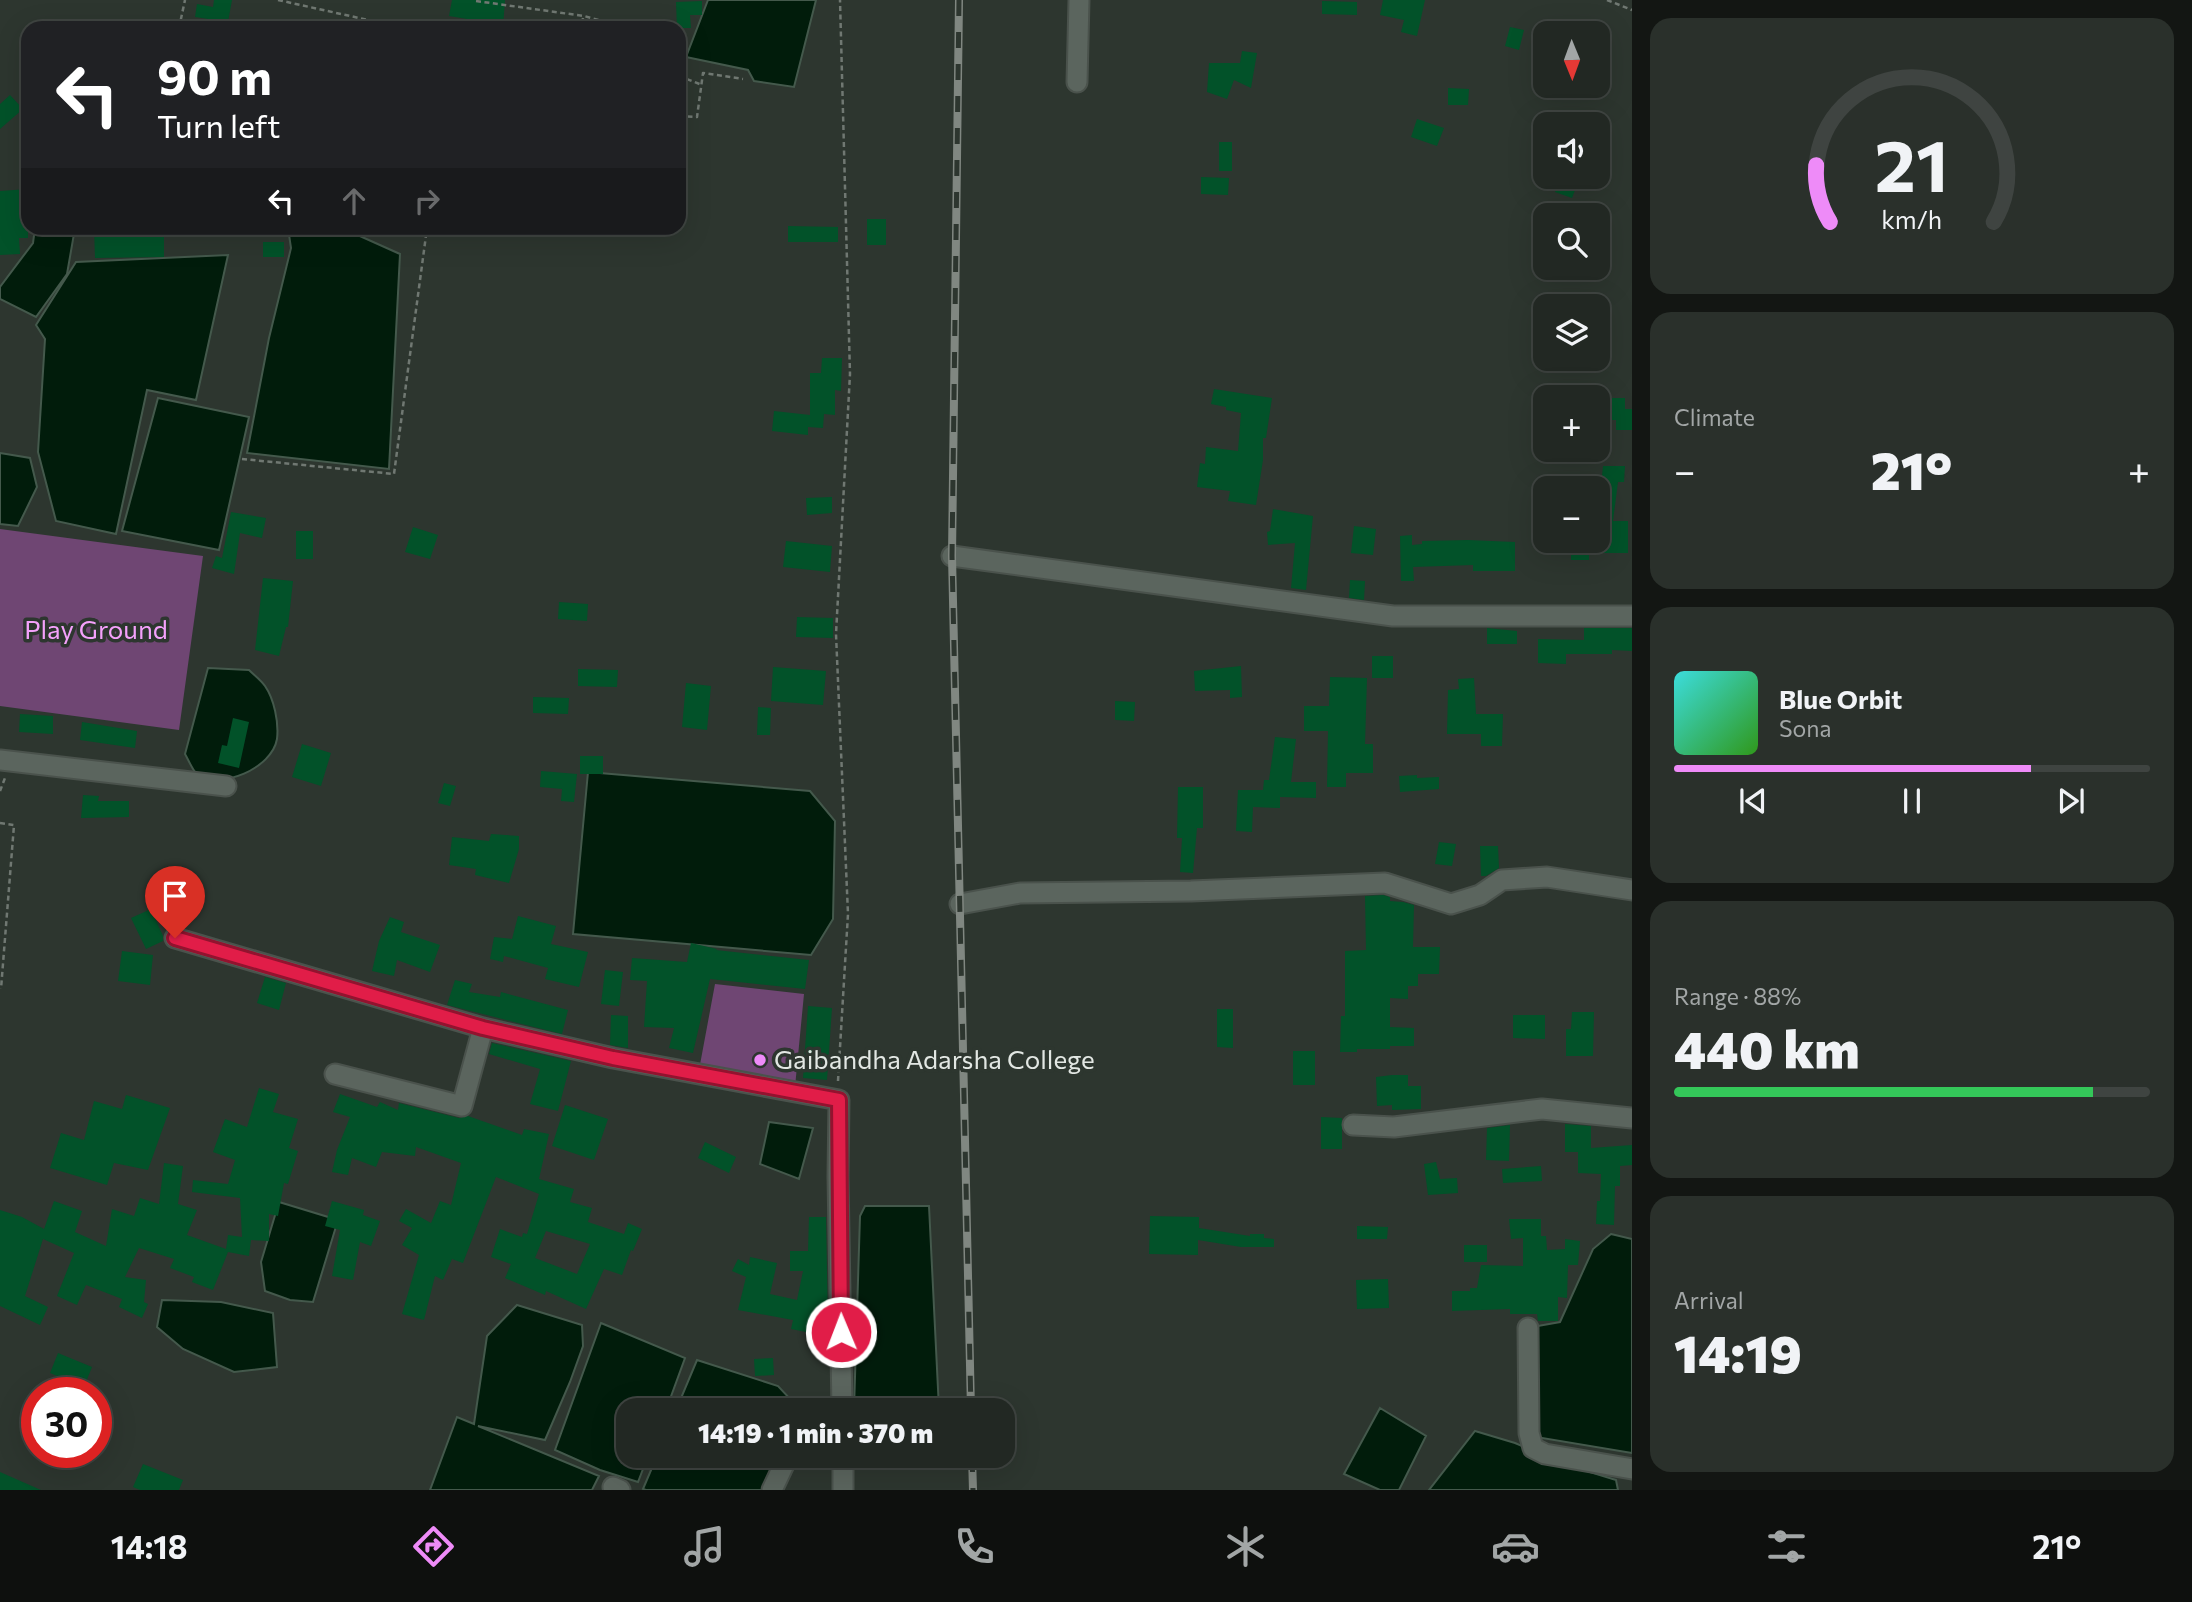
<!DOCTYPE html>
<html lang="en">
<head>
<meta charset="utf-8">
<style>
	:root { --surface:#222823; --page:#2a302b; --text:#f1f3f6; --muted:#a2a6a6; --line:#3f4441; --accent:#ee8bf8 }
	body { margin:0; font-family:Commissioner,sans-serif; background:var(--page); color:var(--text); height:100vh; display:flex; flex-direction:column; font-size:26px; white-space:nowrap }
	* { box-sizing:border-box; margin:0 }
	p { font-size:23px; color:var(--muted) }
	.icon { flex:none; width:38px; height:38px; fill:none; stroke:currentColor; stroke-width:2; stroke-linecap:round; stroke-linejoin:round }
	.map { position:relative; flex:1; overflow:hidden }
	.panel { display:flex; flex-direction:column; gap:18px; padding:18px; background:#131613; width:560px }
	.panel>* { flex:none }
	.hud { position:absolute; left:21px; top:21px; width:665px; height:214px; border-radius:21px; box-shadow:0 7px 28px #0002,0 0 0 2px var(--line); background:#202124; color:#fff; overflow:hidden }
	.needle { width:46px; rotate:179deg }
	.tools { position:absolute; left:1533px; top:21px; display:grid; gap:14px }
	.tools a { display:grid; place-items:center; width:77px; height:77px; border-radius:14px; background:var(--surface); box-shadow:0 7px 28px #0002,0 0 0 2px var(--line); font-size:35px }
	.speed { position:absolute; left:21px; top:1377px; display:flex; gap:14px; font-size:35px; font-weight:700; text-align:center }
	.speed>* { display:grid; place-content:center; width:91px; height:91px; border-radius:50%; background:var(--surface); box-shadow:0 7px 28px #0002,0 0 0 2px var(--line); line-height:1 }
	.speed .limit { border:10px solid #d22; background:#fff; color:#111 }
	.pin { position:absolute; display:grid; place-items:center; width:60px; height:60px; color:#fff; margin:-72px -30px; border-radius:50% 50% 50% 0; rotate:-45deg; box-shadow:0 0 7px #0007 }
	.pin .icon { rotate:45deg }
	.me { position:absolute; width:77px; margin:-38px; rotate:359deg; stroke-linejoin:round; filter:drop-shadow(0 0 5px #0008) }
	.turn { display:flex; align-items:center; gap:24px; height:147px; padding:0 21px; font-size:32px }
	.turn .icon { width:91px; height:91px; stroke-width:2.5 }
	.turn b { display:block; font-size:49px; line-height:60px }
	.lanes { display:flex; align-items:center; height:66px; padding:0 21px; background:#0003; justify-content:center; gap:35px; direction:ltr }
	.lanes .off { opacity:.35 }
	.big { font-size:52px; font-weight:800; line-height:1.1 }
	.panel .card { flex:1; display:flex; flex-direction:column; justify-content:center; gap:10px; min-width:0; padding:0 24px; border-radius:21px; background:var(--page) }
	.panel .dial { align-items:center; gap:0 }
	.dial svg { height:182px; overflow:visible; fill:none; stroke:var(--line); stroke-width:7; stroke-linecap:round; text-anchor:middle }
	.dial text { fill:var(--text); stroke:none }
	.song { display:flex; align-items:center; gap:21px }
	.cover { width:84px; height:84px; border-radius:10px; background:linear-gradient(135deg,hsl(180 70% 55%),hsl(110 70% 35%)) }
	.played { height:7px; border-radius:4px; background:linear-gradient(90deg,var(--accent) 75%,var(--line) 75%) }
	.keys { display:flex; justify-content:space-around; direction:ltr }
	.heat { display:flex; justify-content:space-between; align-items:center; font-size:38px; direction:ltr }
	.charge { height:10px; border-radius:5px; background:linear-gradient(90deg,#34c759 88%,var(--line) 0) }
	.trip { position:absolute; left:616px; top:1398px; width:399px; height:70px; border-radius:21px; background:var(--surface); box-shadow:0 7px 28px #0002,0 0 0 2px var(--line); font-weight:800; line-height:70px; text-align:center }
	.dock { display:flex; height:112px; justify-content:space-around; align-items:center; background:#0e100e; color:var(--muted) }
	.dock .icon { width:49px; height:49px }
	.dock .current { color:var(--accent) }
	.dock b { font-size:32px; color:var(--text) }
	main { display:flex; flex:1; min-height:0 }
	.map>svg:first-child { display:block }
	.green { fill:#6f4673 }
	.water { fill:#011c0b; stroke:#44594c; stroke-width:2 }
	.building { fill:#025229; fill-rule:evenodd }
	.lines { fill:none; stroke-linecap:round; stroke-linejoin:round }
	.street-casing { stroke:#4a524c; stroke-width:23 }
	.path { stroke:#707872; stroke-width:2.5; stroke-dasharray:5 3.5; stroke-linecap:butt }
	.street { stroke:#5b655e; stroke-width:19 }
	.rail-casing { stroke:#808781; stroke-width:8 }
	.rail { stroke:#2d362f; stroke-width:5; stroke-dasharray:16; stroke-linecap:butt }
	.route-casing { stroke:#92132f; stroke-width:18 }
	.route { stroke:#e11d48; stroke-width:12 }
	.poi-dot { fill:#ee8bf8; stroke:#2d362f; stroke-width:2.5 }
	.labels { text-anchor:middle; stroke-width:7; stroke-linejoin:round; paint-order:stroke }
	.park-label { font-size:26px; fill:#f4a1fb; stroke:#2d362f }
	.poi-label { font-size:26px; fill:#e2e7e3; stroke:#2d362f; text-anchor:start }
</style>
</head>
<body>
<main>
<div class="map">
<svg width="1632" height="1490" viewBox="0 0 1632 1490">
	<rect width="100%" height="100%" fill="#2d362f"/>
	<path class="green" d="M0,529L203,556L179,730L0,706Z
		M715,984L804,994L795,1087L699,1070Z"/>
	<path class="water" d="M708,0H816L794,87L754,81L748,70L686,57Z
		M35,228H75L67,274L36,317L0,299V287L33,243Z
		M288,228H342L400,254L389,469L247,453L269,338L291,248Z
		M228,255L196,400L147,390L116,534L56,521L38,452L45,339L36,325L76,262Z
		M158,398L249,417L219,550L122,531Z
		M0,453L30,458L37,487L18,526L0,524Z
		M208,668L249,670C254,675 261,680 265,686C274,699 279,722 277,739C272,768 221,791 196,773C192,769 188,759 185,754Z
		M588,772L810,791L835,821L833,919L811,955L573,934Z
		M769,1122L813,1128L799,1179L760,1164Z
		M279,1202L338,1220L313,1302L290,1300L265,1291L261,1262Z
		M865,1206H929L939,1409H854L860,1216Z
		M1611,1234L1632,1239V1453L1530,1436L1532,1327L1560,1322L1593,1249Z
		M162,1300L221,1302L273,1313L277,1367L234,1372L183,1349L157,1327Z
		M517,1305L582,1325L583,1346L570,1382L545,1440L478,1426L599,1476L592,1490H430L457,1417L474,1424L487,1336Z
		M601,1323L685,1358L666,1410H628V1456H648L638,1482L600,1470L555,1450Z
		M697,1360L778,1386L793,1402L790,1410H676Z
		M1380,1408L1426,1436L1399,1490H1380L1344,1474Z
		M1475,1431L1515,1443L1564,1464L1616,1480L1618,1490H1429Z
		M657,1456H775L764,1490H646L643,1489Z"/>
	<path class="building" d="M214,0H232L228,22L195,17L197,4L213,7Z
		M452,0H505L503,27L473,26V20L449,16Z
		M1383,0H1425L1417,36L1401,32L1404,20L1380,15Z
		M702,1V15H690L691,28H677L676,2Z
		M1322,1L1357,2V15L1322,14Z
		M1510,27L1524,30L1519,50L1505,46Z
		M1242,51L1257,53L1251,88L1234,80L1227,99L1207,92L1209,63H1240Z
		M1448,88L1469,89L1468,105H1448Z
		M10,95L23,109L0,129V104Z
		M1417,119L1444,128L1437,146L1411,137Z
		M1219,142H1232V171H1219Z
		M1201,177L1229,178L1228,195L1201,194Z
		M1561,177H1580L1572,198L1555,192Z
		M28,189V238H19L20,254L0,255V191Z
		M867,219H886V245H867Z
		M788,226L838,227V242H788Z
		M94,228H164V257L95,258Z
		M263,242H284V257H263Z
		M822,358H842L841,391L835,390V415L824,414L823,428L808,427V435L772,431L774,411L810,415V373H821Z
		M1214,389L1272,398L1266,438H1263V460L1256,505L1228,501L1230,491L1197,487L1200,463L1205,464L1206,447L1238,451L1241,413L1226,410V407L1211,404Z
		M1609,398H1625V409H1632V430H1616V420H1610Z
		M1603,466H1625L1624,482H1618L1613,521H1628V553H1602V506L1599,505Z
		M832,497V513L807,515L806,498Z
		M1273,509L1313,516L1306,590L1291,588L1295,543L1268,545L1267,532L1270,531Z
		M231,512L266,518L262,538L240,533L234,574L212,568L216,556L222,558Z
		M1354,526L1376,529L1373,555L1351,553Z
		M413,527L438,535L430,559L405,552Z
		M296,531H313V559H296Z
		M1412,535V545L1422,544V541L1468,540L1515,542V571H1473V565L1413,567L1414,581H1401L1400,536Z
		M786,541L832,546L830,572L783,567Z
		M1571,542H1589V560H1571Z
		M263,578L293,581L288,627H286L279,656L255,650Z
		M1350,580L1365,581L1364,600L1349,598Z
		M559,602L588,604L587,621L558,619Z
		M797,617L833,618V638L796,637Z
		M1487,628L1517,631V644H1487Z
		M1584,628H1632V651L1612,650V654H1566V664L1538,663V639L1584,640Z
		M1372,656H1393V678H1372Z
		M1241,666L1242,697L1230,698V690L1195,691L1194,671Z
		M773,667L826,671L823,705L771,701Z
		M578,669L618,670L617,687L578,686Z
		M1330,677L1367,678L1365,744H1373V773H1346V787H1327L1328,731H1304V706H1329Z
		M1474,678L1476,714H1503L1502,746H1481V734H1447L1448,690L1459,689L1458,679Z
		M686,683L711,686L707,730L682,727Z
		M533,697L569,698L568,714L533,713Z
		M1115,701L1135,702L1134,721L1115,720Z
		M758,707L771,708L770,735H757Z
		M20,714L53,716V734L19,732Z
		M233,718L249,722L239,768L218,763L222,745L227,746Z
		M82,722L137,731L135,748L80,740Z
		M1275,737L1296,739L1291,782H1316V798L1280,797V808L1253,807L1252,832L1236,831L1238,790H1263L1264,780H1269Z
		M302,744L331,753L321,786L292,777Z
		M580,756H603V774H580Z
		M541,771L577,774L574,802L561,801L562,789L540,787Z
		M1417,775V778L1439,777V789L1400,792L1399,776Z
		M444,783L456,786L450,806L438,803Z
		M1178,787H1203V828H1197L1193,873L1180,872L1182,838H1177Z
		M83,795L99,796L98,801H129V817L81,818Z
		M491,834L519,836V849L509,883L475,875L476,869L449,865L452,837L489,841Z
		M1439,842L1456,844L1452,866L1435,864Z
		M1480,846H1498L1499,868L1486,876H1481Z
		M1383,895L1390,897V901L1403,902L1414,905L1413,947H1440L1439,974H1418V986H1408V999L1390,998V1027L1414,1028V1046H1390V1049H1357V1052H1340L1341,1016H1345V951L1366,950L1365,896Z
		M151,909L163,936V941L146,949L131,918Z
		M518,916L556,926L551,944L588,952L579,987L545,979L548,968L504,956L503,962L490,959L494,937L512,939Z
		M390,917L404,922L401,932L440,945L430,972L397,960L394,976L372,971L379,941Z
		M691,943L717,949L716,950L809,960L805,989L710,979L693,1053L669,1048L674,1028L644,1027L647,981L630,980L632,958L687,962Z
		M122,951L153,955L150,985L118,981Z
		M605,970L623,972L619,1006L601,1004Z
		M265,977L286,983L279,1010L257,1003Z
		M455,980L472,984L469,992L500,997L501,992L568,1010L562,1034L447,1005Z
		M808,1006L832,1008L827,1080L803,1078Z
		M1217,1009H1233V1048L1217,1047Z
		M1572,1012H1594L1593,1056H1566V1029H1571Z
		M611,1015L628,1016V1048L610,1045Z
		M1513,1015H1545V1039L1513,1038Z
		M492,1043L571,1061L558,1111L530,1104L540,1069L489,1054Z
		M1293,1051H1315V1085H1293Z
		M1392,1075H1408V1086H1421V1109L1392,1110V1105L1377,1106L1376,1077Z
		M259,1088L279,1094L273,1112L298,1119L289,1148L298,1151L288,1184L284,1183L278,1216L269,1214V1241L251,1240L249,1256L228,1252L213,1290L192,1282L194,1277L170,1268L174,1259L139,1248L125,1277L146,1280L144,1302L148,1304L142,1318L119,1307L122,1299L86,1285L77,1305L57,1296L74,1253L43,1239L25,1296L48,1307L40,1325L0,1306V1210L22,1217L44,1229L54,1201L82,1211L75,1232L106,1246L112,1209L134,1216L140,1198L159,1204L164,1163L183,1166L178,1204L197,1210L187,1235L226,1249L228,1235L242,1237L240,1198L192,1192L193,1180L228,1184L235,1160L213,1152L225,1119L247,1127Z
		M340,1094L377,1107L380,1102L398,1110L399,1103L459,1118L468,1116L522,1135L524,1129L549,1134L539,1179L574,1189L570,1202L592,1208L588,1222L624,1234L628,1223L642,1229L633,1251L631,1250L622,1275L604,1269L586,1309L546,1291L545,1295L505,1278L511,1264L491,1257L500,1229L522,1237L523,1233L527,1234L539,1194L496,1177L463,1263L452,1259L443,1280L435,1276L424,1320L402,1314L419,1255L402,1245L412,1228L399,1221L406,1209L431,1223L440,1201L451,1205L461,1163L416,1147L415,1156L382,1152L376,1167L352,1158L348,1175L332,1172L337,1150L350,1117L333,1112ZM546,1231L590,1244L577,1274L535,1258Z
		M126,1095L170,1108L148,1170L114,1163L107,1185L50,1168L61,1133L84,1140L94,1101L122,1109Z
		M565,1105L608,1119L594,1160L552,1146Z
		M1321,1117L1342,1118V1149H1321Z
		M1565,1124L1591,1126V1148L1632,1145V1165L1620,1166V1186H1615L1614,1225L1596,1224L1597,1201H1600L1601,1174L1578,1173V1152H1565Z
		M1510,1125L1509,1161L1486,1160L1487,1128Z
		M705,1142L736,1157L729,1173L698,1158Z
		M1436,1162L1440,1179L1457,1178L1458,1193L1428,1195L1424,1164Z
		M1541,1166L1542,1181L1503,1183L1502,1169Z
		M332,1201L364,1210L363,1215L380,1221L371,1246L360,1242L353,1280L332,1276L340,1230L325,1226Z
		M1150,1216L1199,1217V1228L1250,1236V1234H1264V1238L1274,1239V1247H1241L1198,1240V1255L1149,1254Z
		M809,1217H826L828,1326L826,1336L791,1329L793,1320L738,1310L746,1277L732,1271L738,1259L749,1265L750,1257L777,1263L770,1294L797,1300L803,1271H790V1251H808Z
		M1509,1219H1541V1236H1546L1547,1250L1565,1249V1239L1580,1241L1578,1265H1568L1567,1298L1558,1297V1321H1538L1537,1314H1510V1309L1452,1311V1291H1470V1288H1477L1481,1265L1523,1266V1238L1511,1239Z
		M1357,1226L1388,1227L1387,1239H1357Z
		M1464,1245H1487V1262H1464Z
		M1388,1279L1389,1308L1357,1309L1356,1280Z
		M58,1353L92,1367L84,1387L50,1373Z
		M773,1358L774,1375L755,1376L754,1359Z
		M143,1464L183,1480L179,1490H140L133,1487Z
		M0,1472L41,1490H0Z"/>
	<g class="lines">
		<defs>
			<path id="street" d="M1077,82L1079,0
				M952,556L1393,616H1632
				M0,760L226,786
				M960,904L1020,893L1191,891L1385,883L1451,904L1480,895L1502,880L1547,877L1632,890
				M175,938L483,1028L613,1058L839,1100L838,1176L842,1410
				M335,1074L462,1106L483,1028
				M1353,1125L1394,1127L1542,1109L1632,1118
				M1528,1328L1529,1433L1533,1448L1545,1454L1632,1469
				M843,1456V1490
				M613,1487L620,1490
				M772,1490L788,1456"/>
		</defs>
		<use href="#street" class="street-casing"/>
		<path class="path" d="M278,0L404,28
			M1607,0L1632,10
			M476,1L584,16L628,28
			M179,28L185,0
			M581,28L583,18
			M679,41V45
			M679,76L702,85
			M679,116L697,117L703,73L743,79
			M242,459L394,474L427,228
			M0,791L5,778
			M0,823L14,825L1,989
			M838,1081L848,914L836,634L850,374L840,0"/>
		<use href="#street" class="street"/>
		<defs>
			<path id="rail" d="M959,0L952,556L971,1410
				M972,1456L973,1490"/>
		</defs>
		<use href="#rail" class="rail-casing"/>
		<use href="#rail" class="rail"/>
	</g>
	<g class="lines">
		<defs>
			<path id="route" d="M175,938L483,1028L613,1058L839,1100L841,1332"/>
		</defs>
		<use href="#route" class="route-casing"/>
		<use href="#route" class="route"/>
	</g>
	<circle class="poi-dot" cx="760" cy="1060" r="7"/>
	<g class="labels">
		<g class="park-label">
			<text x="96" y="639">Play Ground</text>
		</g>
		<g class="poi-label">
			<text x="774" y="1069">Gaibandha Adarsha College</text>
		</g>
	</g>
</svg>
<div class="tools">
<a><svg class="needle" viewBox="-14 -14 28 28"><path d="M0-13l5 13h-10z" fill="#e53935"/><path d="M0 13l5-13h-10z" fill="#a2a6a6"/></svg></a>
<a><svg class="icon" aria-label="sound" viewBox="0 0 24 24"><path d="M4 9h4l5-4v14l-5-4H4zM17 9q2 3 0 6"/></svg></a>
<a><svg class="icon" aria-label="search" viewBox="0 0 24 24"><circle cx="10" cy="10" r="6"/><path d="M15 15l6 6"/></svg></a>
<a><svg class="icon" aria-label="layers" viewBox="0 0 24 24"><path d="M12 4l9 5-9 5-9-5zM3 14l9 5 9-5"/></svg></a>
<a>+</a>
<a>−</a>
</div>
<div class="speed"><div class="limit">30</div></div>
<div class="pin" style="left:175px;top:938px;background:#d93025"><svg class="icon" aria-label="arrive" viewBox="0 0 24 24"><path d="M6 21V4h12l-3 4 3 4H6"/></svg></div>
<svg class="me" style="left:841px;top:1332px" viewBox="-20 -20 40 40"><circle r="17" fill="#e11d48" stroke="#fff" stroke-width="3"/><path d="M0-11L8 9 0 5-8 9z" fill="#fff"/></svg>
<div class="trip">14:19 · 1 min · 370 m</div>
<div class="hud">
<div class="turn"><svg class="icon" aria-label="left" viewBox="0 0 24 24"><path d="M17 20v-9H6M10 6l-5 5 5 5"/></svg><div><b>90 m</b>Turn left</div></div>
<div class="lanes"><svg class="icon" aria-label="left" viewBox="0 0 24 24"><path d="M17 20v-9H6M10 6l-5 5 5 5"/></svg><svg class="icon off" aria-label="ahead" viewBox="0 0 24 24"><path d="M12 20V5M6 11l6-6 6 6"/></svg><svg class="icon off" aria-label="right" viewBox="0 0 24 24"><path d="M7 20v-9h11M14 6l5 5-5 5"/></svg></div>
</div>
</div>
<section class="panel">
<div class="card dial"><svg viewBox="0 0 100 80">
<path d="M14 69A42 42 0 1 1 86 69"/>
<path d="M14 69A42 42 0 0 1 8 44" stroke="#ee8bf8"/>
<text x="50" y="56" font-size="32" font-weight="700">21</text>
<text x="50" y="72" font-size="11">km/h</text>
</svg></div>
<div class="card"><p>Climate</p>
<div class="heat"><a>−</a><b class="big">21°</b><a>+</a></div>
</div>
<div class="card">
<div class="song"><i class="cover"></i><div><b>Blue Orbit</b><p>Sona</p></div></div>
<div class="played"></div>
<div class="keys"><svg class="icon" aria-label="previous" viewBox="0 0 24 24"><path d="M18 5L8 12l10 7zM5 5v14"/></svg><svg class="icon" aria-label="pause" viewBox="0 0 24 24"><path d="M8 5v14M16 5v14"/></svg><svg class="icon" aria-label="next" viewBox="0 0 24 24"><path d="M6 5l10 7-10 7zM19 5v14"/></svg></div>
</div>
<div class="card"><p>Range · 88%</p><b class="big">440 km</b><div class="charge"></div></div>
<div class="card"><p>Arrival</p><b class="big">14:19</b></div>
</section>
</main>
<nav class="dock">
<b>14:18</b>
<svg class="icon current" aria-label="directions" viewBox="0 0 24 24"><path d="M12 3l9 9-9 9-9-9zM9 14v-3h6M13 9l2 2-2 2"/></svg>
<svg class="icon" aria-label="music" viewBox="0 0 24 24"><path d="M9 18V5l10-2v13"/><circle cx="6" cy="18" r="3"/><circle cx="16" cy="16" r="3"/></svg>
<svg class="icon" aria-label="phone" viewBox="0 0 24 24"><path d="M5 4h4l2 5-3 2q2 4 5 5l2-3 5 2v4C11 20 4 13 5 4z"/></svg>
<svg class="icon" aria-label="climate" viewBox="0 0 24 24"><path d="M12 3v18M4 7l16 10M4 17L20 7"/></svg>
<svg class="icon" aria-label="car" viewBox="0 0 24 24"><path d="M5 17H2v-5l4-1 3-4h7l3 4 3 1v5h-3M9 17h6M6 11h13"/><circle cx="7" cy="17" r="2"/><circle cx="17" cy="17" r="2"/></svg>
<svg class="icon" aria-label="filters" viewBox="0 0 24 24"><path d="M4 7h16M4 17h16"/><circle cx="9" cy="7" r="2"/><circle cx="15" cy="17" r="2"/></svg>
<b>21°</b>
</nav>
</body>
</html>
